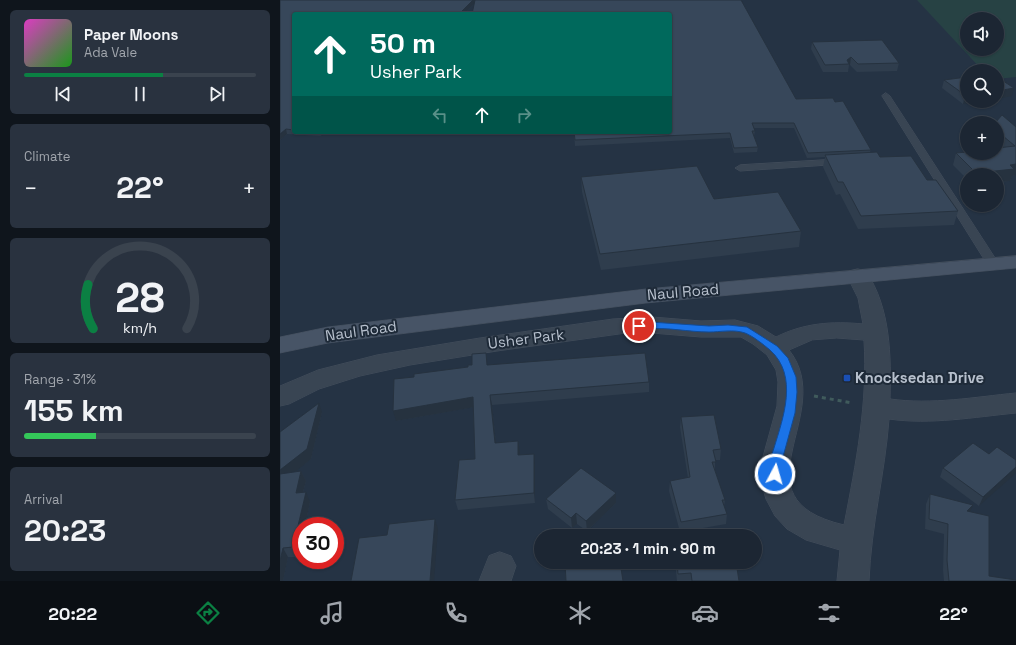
<!DOCTYPE html>
<html lang="en">
<head>
<meta charset="utf-8">
<style>
	:root { --surface:#1c2633; --page:#29323f; --text:#f1f3f6; --muted:#a0a5ac; --line:#3a434e; --accent:#0b8043 }
	body { margin:0; font-family:"Space Grotesk",sans-serif; background:var(--page); color:var(--text); height:100vh; display:flex; flex-direction:column; font-size:15px; white-space:nowrap }
	* { box-sizing:border-box; margin:0 }
	p { font-size:13px; color:var(--muted) }
	.icon { flex:none; width:22px; height:22px; fill:none; stroke:currentColor; stroke-width:2; stroke-linecap:round; stroke-linejoin:round }
	.map { position:relative; flex:1; overflow:hidden }
	.drawer { display:flex; flex-direction:column; gap:10px; padding:10px; background:#0f151c; width:280px }
	.drawer>* { flex:none }
	.guide { position:absolute; left:12px; top:12px; width:380px; height:122px; border-radius:4px; box-shadow:0 1px 3px #0004,0 0 0 1px var(--line); background:#00695c; color:#fff; overflow:hidden }
	.fabs { position:absolute; left:680px; top:12px; display:grid; gap:8px }
	.fabs a { display:grid; place-items:center; width:44px; height:44px; border-radius:50%; background:var(--surface); box-shadow:0 1px 3px #0004,0 0 0 1px var(--line); font-size:20px }
	.speed { position:absolute; left:12px; top:517px; display:flex; gap:8px; font-size:20px; font-weight:700; text-align:center }
	.speed>* { display:grid; place-content:center; width:52px; height:52px; border-radius:50%; background:var(--surface); box-shadow:0 1px 3px #0004,0 0 0 1px var(--line); line-height:1 }
	.speed .limit { border:6px solid #d22; background:#fff; color:#111 }
	.pin { position:absolute; display:grid; place-items:center; width:34px; height:34px; color:#fff; margin:-17px; border:2px solid #fff; border-radius:50%; box-shadow:0 1px 4px #0007 }
	.me { position:absolute; width:44px; margin:-22px; rotate:6deg; stroke-linejoin:round; filter:drop-shadow(0 0 3px #0008) }
	.turn { display:flex; align-items:center; gap:14px; height:84px; padding:0 12px; font-size:18px }
	.turn .icon { width:52px; height:52px; stroke-width:2.5 }
	.turn b { display:block; font-size:28px; line-height:34px }
	.lanes { display:flex; align-items:center; height:38px; padding:0 12px; background:#0003; justify-content:center; gap:20px; direction:ltr }
	.lanes .off { opacity:.35 }
	.big { font-size:30px; font-weight:700; line-height:1.1 }
	.drawer .tile { flex:1; display:flex; flex-direction:column; justify-content:center; gap:6px; min-width:0; padding:0 14px; border-radius:6px; background:var(--page) }
	.drawer .dial { align-items:center; gap:0 }
	.dial svg { height:104px; overflow:visible; fill:none; stroke:var(--line); stroke-width:7; stroke-linecap:round; text-anchor:middle }
	.dial text { fill:var(--text); stroke:none }
	.song { display:flex; align-items:center; gap:12px }
	.cover { width:48px; height:48px; border-radius:6px; background:linear-gradient(135deg,hsl(310 70% 55%),hsl(120 70% 35%)) }
	.played { height:4px; border-radius:2px; background:linear-gradient(90deg,var(--accent) 60%,var(--line) 60%) }
	.keys { display:flex; justify-content:space-around; direction:ltr }
	.heat { display:flex; justify-content:space-between; align-items:center; font-size:22px; direction:ltr }
	.charge { height:6px; border-radius:3px; background:linear-gradient(90deg,#34c759 31%,var(--line) 0) }
	.trip { position:absolute; left:254px; top:529px; width:228px; height:40px; border-radius:20px; background:var(--surface); box-shadow:0 1px 3px #0004,0 0 0 1px var(--line); font-weight:700; line-height:40px; text-align:center }
	.tab-bar { display:flex; height:64px; justify-content:space-around; align-items:center; background:#0b0f14; color:var(--muted) }
	.tab-bar .icon { width:28px; height:28px }
	.tab-bar .selected { color:var(--accent) }
	.tab-bar b { font-size:18px; color:var(--text) }
	main { display:flex; flex:1; min-height:0 }
	.map>svg:first-child { display:block }
	.green { fill:#274244; fill-rule:evenodd }
	.lines { fill:none; stroke-linecap:round; stroke-linejoin:round }
	.lane-casing { stroke:#434e5c; stroke-width:1 }
	.street-casing { stroke:#434e5c; stroke-width:1 }
	.secondary-casing { stroke:#434e5c; stroke-width:1 }
	.path { stroke:#405b5c; stroke-width:3; stroke-dasharray:4 4; stroke-linecap:butt }
	.lane { fill:#394553; fill-rule:evenodd }
	.street { fill:#394553; fill-rule:evenodd }
	.secondary { fill:#475466; fill-rule:evenodd }
	.wall { fill:#2f3d4d }
	.shaded-wall { fill:#26323f }
	.building { fill:#37475a; stroke:#26323f }
	.route { fill:#1a73e8; stroke:#114b97 }
	.transit-dot { fill:#1a4fb4; stroke:#1e2a38; stroke-width:1.5 }
	.labels { text-anchor:middle; stroke-width:4; stroke-linejoin:round; paint-order:stroke }
	.street-label { font-size:15px; fill:#b7c0cd; stroke:#1e2a38 }
	.poi-label { font-size:15px; font-weight:bold; fill:#b7c0cd; stroke:#1e2a38; text-anchor:start }
</style>
</head>
<body>
<main>
<section class="drawer">
<div class="tile">
<div class="song"><i class="cover"></i><div><b>Paper Moons</b><p>Ada Vale</p></div></div>
<div class="played"></div>
<div class="keys"><svg class="icon" aria-label="previous" viewBox="0 0 24 24"><path d="M18 5L8 12l10 7zM5 5v14"/></svg><svg class="icon" aria-label="pause" viewBox="0 0 24 24"><path d="M8 5v14M16 5v14"/></svg><svg class="icon" aria-label="next" viewBox="0 0 24 24"><path d="M6 5l10 7-10 7zM19 5v14"/></svg></div>
</div>
<div class="tile"><p>Climate</p>
<div class="heat"><a>−</a><b class="big">22°</b><a>+</a></div>
</div>
<div class="tile dial"><svg viewBox="0 0 100 80">
<path d="M14 69A42 42 0 1 1 86 69"/>
<path d="M14 69A42 42 0 0 1 10 35" stroke="#0b8043"/>
<text x="50" y="56" font-size="32" font-weight="700">28</text>
<text x="50" y="72" font-size="11">km/h</text>
</svg></div>
<div class="tile"><p>Range · 31%</p><b class="big">155 km</b><div class="charge"></div></div>
<div class="tile"><p>Arrival</p><b class="big">20:23</b></div>
</section>
<div class="map">
<svg width="736" height="581" viewBox="0 0 736 581">
	<rect width="100%" height="100%" fill="#253344"/>
	<path class="green" d="M637,0H736V77L717,79V71H703ZM687,19H717V49H687Z"/>
	<g class="lines">
		<defs>
			<path id="lane" d="M606,93L610,96L719,264L717,266H709L707,264L602,96Z
				M560,159L563,160L565,162L563,164L460,171L455,168L460,165Z"/>
			<path id="street" d="M578,269L586,271C611,309 611,356 610,399C652,405 695,397 736,393V413C694,417 651,425 609,419C605,473 591,526 589,581H557L560,550L526,540L507,529L495,516L486,499L481,482V464L497,406L498,382L496,370L487,355L473,344L461,337H421L372,333H346L217,351L130,365L80,376L39,389L9,404L0,406V386L38,370L97,355L200,338L333,319L372,317L421,321L455,320L478,326L496,337C524,323 552,321 583,324L578,298L567,276L570,271ZM557,338L584,340C588,403 576,463 564,525C449,498 559,413 509,350L532,340Z
				M220,552L231,556L236,566L231,581H199L209,556Z"/>
			<path id="secondary" d="M736,256V268L366,303L48,343L0,353V337L48,327L366,289Z"/>
		</defs>
		<use href="#lane" class="lane-casing"/>
		<use href="#street" class="street-casing"/>
		<use href="#secondary" class="secondary-casing"/>
		<path class="path" d="M534,396L572,403"/>
		<use href="#lane" class="lane"/>
		<use href="#street" class="street"/>
		<use href="#secondary" class="secondary"/>
	</g>
	<path class="wall" d="M0,0H461L516,99L555,102L591,150L590,152L647,180L678,211L674,225L578,229L560,194L556,195L543,167L545,157L527,158L514,128H474L475,131L474,136L478,147L477,152L454,153L450,138L295,146L294,132H390L195,3L184,14H14V132H46L41,136L7,134L0,140Z
		M532,42L619,63L617,71L577,72L570,65H569L568,72H543L531,49Z
		M687,77V101L683,104L662,88L664,80Z
		M717,123L736,127V175L732,176L730,181L717,182V175H687V179L673,165L676,153L719,148L717,146Z
		M301,177L434,199L521,231L519,247L321,270L302,192Z
		M208,365L369,382V392L212,405L216,443L238,441L240,455L255,464V503L178,510L175,500L195,459L194,407L116,421L134,377L188,367Z
		M42,412L31,459L14,472L21,471L26,481L23,493L30,502L25,526H21V541L17,557H8L3,581H0V432Z
		M401,417L441,449L440,460H435V471L445,500L444,507L447,514L446,524L400,532L389,491L390,481L408,478L400,427Z
		M709,454L736,460L699,506L660,477L663,468Z
		M650,494L690,512L709,576L736,581H664L663,570L664,534L645,529L646,504Z
		M266,499L336,503L307,531L297,524L292,528L268,509Z
		M395,562H456L459,581H397Z"/>
	<path class="shaded-wall" d="M193,0H196L197,1L184,14H179Z
		M571,57L570,65H569V64L567,60Z
		M734,88L732,96L717,99V91Z
		M685,95H687V101H701L683,104Z
		M6,129L7,134L0,140V134Z
		M40,132H46L41,136Z
		M736,164V175L732,176L730,181L717,182V175H696V173L730,165Z
		M210,395L212,405L217,453L215,443Z
		M193,397L195,407L116,421L113,411Z
		M39,403L42,412L31,459L0,484V470Z
		M238,441L240,451V465L238,455Z
		M254,454L255,464V503L254,493Z
		M736,467V473L699,506L703,497Z
		M21,471L26,481L20,503L16,493Z
		M26,492L30,502L25,526H21V541L17,557L13,547Z
		M336,493V503L307,531L306,521Z
		M693,505L689,515L687,511Z
		M296,513L297,524L292,528L291,518Z
		M155,519L158,529L154,581H150Z
		M3,548L8,557L3,581H0V561Z"/>
	<path class="building" d="M0,0H193L179,14H14V130L6,129L0,134Z
		M195,0H461L516,99L553,98L555,102L563,101L591,150L528,153L514,123H472L475,131H472L478,147L454,148L450,133L295,140L294,132H390V14H192Z
		M602,40L619,63L578,64L571,57L567,60L569,64L545,65L532,42Z
		M687,77V95H685L664,80Z
		M717,77L734,88L717,91Z
		M722,115L736,127V164L730,165L734,169L696,173L676,153L687,152V153H717V148L735,146L717,131V123H715Z
		M597,152L600,157L631,156L647,180H656L678,211L581,216L563,182H558L545,155Z
		M417,166L434,199L498,192L521,231L320,254L301,177Z
		M206,353L207,365L365,353L369,382L210,395L215,443L238,441V455L254,454V493L175,500L179,460L195,459L193,397L113,411L114,379L134,377V374L188,367V365H192V354Z
		M39,403L27,449L0,470V432Z
		M434,415L441,449L433,450L436,462H432L445,500H442L447,514L401,522L390,481L410,477L401,417Z
		M693,443L709,454L717,447L736,460V467L703,497L663,468Z
		M301,468L336,493L306,521L296,513L291,518L266,499Z
		M21,471L16,493L26,492L13,547L3,548L0,561V474Z
		M650,494L693,505L687,511L709,516V576L736,580V581H669L667,560L668,524L649,519Z
		M155,519L150,581H71L79,538L107,535L109,524Z
		M296,562H340L343,581H286L285,563Z
		M397,562H456L459,581H412L411,573L398,574Z"/>
	<path class="route" d="M370,322L429,326L448,325L467,327L497,346L508,358L516,377L517,392L515,413L501,464V474L499,477L495,479L491,477C486,468 491,457 494,448C503,418 519,376 490,350C484,345 473,336 465,333C454,329 440,332 429,332C408,332 388,327 368,329C362,329 357,331 354,326L359,323Z"/>
	<rect class="transit-dot" x="563" y="374" width="8" height="8" rx="2"/>
	<g class="labels">
		<g class="street-label">
			<text transform="translate(403 292) rotate(-5)" y="5">Naul Road</text>
			<text transform="translate(81 331) rotate(-8)" y="5">Naul Road</text>
			<text transform="translate(246 339) rotate(-7)" y="5">Usher Park</text>
		</g>
		<g class="poi-label">
			<text x="575" y="383">Knocksedan Drive</text>
		</g>
	</g>
</svg>
<div class="fabs">
<a><svg class="icon" aria-label="sound" viewBox="0 0 24 24"><path d="M4 9h4l5-4v14l-5-4H4zM17 9q2 3 0 6"/></svg></a>
<a><svg class="icon" aria-label="search" viewBox="0 0 24 24"><circle cx="10" cy="10" r="6"/><path d="M15 15l6 6"/></svg></a>
<a>+</a>
<a>−</a>
</div>
<div class="speed"><div class="limit">30</div></div>
<div class="pin" style="left:359px;top:326px;background:#d93025"><svg class="icon" aria-label="arrive" viewBox="0 0 24 24"><path d="M6 21V4h12l-3 4 3 4H6"/></svg></div>
<svg class="me" style="left:495px;top:474px" viewBox="-20 -20 40 40"><circle r="17" fill="#1a73e8" stroke="#fff" stroke-width="3"/><path d="M0-11L8 9 0 5-8 9z" fill="#fff"/></svg>
<div class="trip">20:23 · 1 min · 90 m</div>
<div class="guide">
<div class="turn"><svg class="icon" aria-label="ahead" viewBox="0 0 24 24"><path d="M12 20V5M6 11l6-6 6 6"/></svg><div><b>50 m</b>Usher Park</div></div>
<div class="lanes"><svg class="icon off" aria-label="left" viewBox="0 0 24 24"><path d="M17 20v-9H6M10 6l-5 5 5 5"/></svg><svg class="icon" aria-label="ahead" viewBox="0 0 24 24"><path d="M12 20V5M6 11l6-6 6 6"/></svg><svg class="icon off" aria-label="right" viewBox="0 0 24 24"><path d="M7 20v-9h11M14 6l5 5-5 5"/></svg></div>
</div>
</div>
</main>
<nav class="tab-bar">
<b>20:22</b>
<svg class="icon selected" aria-label="directions" viewBox="0 0 24 24"><path d="M12 3l9 9-9 9-9-9zM9 14v-3h6M13 9l2 2-2 2"/></svg>
<svg class="icon" aria-label="music" viewBox="0 0 24 24"><path d="M9 18V5l10-2v13"/><circle cx="6" cy="18" r="3"/><circle cx="16" cy="16" r="3"/></svg>
<svg class="icon" aria-label="phone" viewBox="0 0 24 24"><path d="M5 4h4l2 5-3 2q2 4 5 5l2-3 5 2v4C11 20 4 13 5 4z"/></svg>
<svg class="icon" aria-label="climate" viewBox="0 0 24 24"><path d="M12 3v18M4 7l16 10M4 17L20 7"/></svg>
<svg class="icon" aria-label="car" viewBox="0 0 24 24"><path d="M5 17H2v-5l4-1 3-4h7l3 4 3 1v5h-3M9 17h6M6 11h13"/><circle cx="7" cy="17" r="2"/><circle cx="17" cy="17" r="2"/></svg>
<svg class="icon" aria-label="filters" viewBox="0 0 24 24"><path d="M4 7h16M4 17h16"/><circle cx="9" cy="7" r="2"/><circle cx="15" cy="17" r="2"/></svg>
<b>22°</b>
</nav>
</body>
</html>
